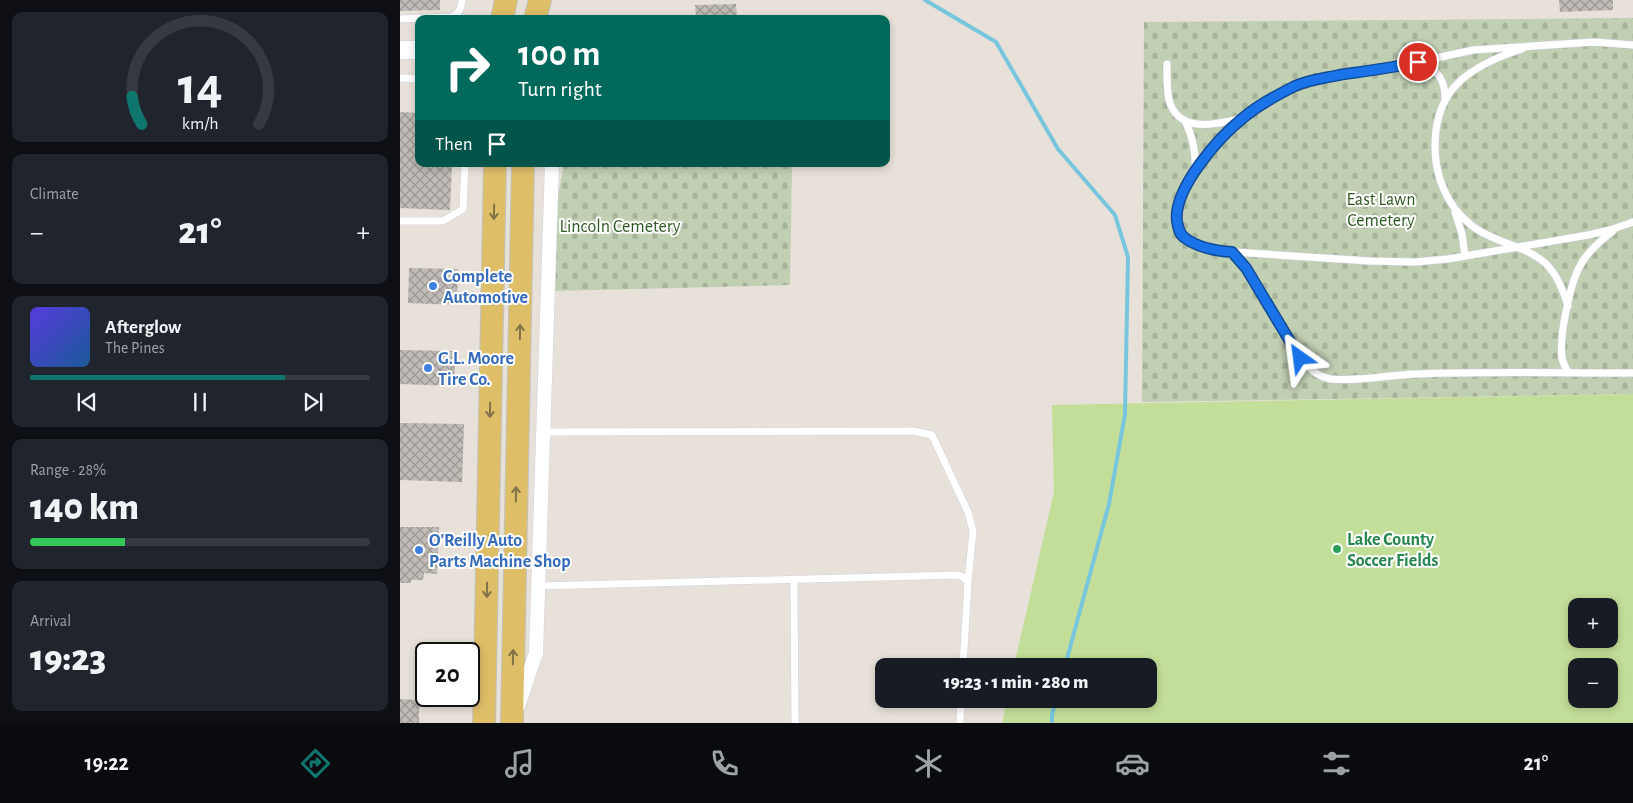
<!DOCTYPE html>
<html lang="en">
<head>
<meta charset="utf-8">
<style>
	:root { --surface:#171b24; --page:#20242c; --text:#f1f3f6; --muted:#9ea1a6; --line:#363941; --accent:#0f766e }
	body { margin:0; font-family:"Alegreya Sans",sans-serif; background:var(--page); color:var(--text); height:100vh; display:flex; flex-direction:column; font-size:19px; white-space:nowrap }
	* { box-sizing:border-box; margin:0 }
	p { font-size:16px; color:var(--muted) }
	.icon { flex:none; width:28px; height:28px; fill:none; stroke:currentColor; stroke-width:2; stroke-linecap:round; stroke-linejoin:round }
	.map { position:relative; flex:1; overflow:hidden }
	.panel { display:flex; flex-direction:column; gap:12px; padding:12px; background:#0d0f14; width:400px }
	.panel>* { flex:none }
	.guide { position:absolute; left:15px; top:15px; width:475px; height:152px; border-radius:10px; box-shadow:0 2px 8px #0003; background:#00695c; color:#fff; overflow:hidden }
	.fabs { position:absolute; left:1168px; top:598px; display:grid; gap:10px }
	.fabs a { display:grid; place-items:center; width:50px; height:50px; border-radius:10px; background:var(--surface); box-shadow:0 2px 8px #0003; font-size:25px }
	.speed { position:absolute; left:15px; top:642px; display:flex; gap:10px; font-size:25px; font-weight:700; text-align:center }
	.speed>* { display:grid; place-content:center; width:65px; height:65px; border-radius:50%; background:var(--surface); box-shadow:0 2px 8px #0003; line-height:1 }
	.speed .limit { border:2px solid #111; border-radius:8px; background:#fff; color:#111 }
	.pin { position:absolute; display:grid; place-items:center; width:42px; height:42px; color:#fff; margin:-21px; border:2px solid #fff; border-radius:50%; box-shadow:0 1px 5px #0007 }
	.me { position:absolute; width:55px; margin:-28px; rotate:329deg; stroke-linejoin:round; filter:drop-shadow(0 0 4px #0008) }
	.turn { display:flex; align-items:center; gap:18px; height:105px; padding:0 20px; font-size:22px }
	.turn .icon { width:65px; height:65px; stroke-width:2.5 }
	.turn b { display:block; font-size:35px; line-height:42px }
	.then { display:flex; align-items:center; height:48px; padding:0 20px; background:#0003; gap:10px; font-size:19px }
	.big { font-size:38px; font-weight:800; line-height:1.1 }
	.panel .widget { flex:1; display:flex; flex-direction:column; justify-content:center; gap:8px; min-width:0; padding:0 18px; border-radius:10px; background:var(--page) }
	.panel .dial { align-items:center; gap:0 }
	.dial svg { height:130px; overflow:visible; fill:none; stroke:var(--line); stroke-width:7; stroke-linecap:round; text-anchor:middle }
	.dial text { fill:var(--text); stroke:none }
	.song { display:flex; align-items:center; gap:15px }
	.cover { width:60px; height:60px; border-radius:8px; background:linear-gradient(135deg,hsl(250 70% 55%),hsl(210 70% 35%)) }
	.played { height:5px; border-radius:2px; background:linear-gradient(90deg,var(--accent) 75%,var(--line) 75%) }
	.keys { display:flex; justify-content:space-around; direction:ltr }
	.heat { display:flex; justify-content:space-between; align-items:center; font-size:28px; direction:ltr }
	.charge { height:8px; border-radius:4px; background:linear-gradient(90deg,#34c759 28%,var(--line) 0) }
	.trip { position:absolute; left:475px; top:658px; width:282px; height:50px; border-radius:10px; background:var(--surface); box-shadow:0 2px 8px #0003; font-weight:800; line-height:50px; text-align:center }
	.dock { display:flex; height:80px; justify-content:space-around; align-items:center; background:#090b0e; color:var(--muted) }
	.dock .icon { width:35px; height:35px }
	.dock .selected { color:var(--accent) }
	.dock b { font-size:22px; color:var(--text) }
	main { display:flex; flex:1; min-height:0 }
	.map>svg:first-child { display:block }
	.cemetery { fill:url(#cemetery-stones) }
	.pitch { fill:#c3de98; fill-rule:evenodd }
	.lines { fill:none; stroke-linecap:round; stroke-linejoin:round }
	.stream { stroke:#78c6de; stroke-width:4 }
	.building { fill:url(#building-cross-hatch) }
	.service-casing { stroke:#cfd2de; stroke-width:8 }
	.minor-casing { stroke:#cfd2de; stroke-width:15 }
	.tertiary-casing { stroke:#cfd2de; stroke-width:19 }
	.primary-casing { stroke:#c2c2c2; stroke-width:24 }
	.service { stroke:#fff; stroke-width:7 }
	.minor { stroke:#fff; stroke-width:14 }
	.tertiary { stroke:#fff; stroke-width:18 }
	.primary { stroke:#debf68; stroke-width:22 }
	.oneway { stroke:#827247 }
	.route-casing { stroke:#114b97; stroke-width:12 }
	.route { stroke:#1a73e8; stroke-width:9 }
	.shop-dot { fill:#3f7fe0; stroke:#fff; stroke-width:2 }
	.leisure-dot { fill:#2e9e5b; stroke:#fff; stroke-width:2 }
	.labels { text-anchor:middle; stroke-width:4; stroke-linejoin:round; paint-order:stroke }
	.park-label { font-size:18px; fill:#2e5921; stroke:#fff }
	.shop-label { font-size:18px; font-weight:bold; fill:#366cbe; stroke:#fff; text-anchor:start }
	.leisure-label { font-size:18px; font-weight:bold; fill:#27864d; stroke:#fff; text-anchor:start }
</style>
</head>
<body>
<main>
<section class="panel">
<div class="widget dial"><svg viewBox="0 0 100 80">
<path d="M14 69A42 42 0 1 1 86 69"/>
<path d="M14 69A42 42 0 0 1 8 52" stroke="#0f766e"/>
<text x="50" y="56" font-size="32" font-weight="700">14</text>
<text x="50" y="72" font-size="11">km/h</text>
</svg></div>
<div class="widget"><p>Climate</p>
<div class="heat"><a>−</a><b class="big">21°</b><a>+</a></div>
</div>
<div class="widget">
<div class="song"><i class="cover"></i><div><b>Afterglow</b><p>The Pines</p></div></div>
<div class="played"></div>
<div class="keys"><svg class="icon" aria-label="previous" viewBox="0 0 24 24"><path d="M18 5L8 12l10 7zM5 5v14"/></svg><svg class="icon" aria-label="pause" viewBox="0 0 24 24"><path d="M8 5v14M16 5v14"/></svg><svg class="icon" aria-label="next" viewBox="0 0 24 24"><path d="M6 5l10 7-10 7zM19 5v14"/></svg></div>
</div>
<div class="widget"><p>Range · 28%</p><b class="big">140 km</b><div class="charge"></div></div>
<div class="widget"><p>Arrival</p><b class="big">19:23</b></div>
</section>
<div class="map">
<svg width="1233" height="723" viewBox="0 0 1233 723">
	<defs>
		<pattern id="cemetery-stones" width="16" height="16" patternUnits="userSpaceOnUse" patternTransform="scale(1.25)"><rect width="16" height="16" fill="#c1cfb3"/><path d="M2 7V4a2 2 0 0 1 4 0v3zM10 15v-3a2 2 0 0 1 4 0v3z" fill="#a6b29a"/></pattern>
		<pattern id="building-cross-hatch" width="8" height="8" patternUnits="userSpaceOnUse" patternTransform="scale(1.25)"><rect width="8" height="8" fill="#c0bbb6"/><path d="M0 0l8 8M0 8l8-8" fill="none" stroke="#9c9894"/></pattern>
	</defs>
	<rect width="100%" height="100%" fill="#e7e1d9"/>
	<path class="cemetery" d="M1233,18V394L742,402L744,22Z
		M164,164H392L390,285L155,291L154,271L158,196Z"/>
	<path class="pitch" d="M1233,394V723H602L607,699H749V666H614L654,492L652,405ZM1176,606H1209V639H1176ZM1176,666H1209V699H1176Z"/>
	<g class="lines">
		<path class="stream" d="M525,0L596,42L658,149L715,215L728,257L725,414L709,504L665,666
			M652,723V715L656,699"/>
	</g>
	<path class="building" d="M0,0H40V10L0,11Z
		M1159,0H1213V10L1160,12Z
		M336,4L337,19H296L295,5Z
		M0,112L19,113V164H52L50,210L0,208Z
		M9,268L58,269L57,305L8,303Z
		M0,350L56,351L54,386L0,384Z
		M0,423L64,424L62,482L0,480Z
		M0,527H39L37,574L24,573L23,580H11V583H1L0,580Z
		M0,699L19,700V723H0Z"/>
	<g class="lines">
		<defs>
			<path id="service" d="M0,19L51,17C59,14 61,9 62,0
				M1233,45L1194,42L1073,50L1009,64L921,78L898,85L872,98L843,118L814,145L791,177L779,201L776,215L779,230L784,238L796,243L819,251L969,261L1015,262L1048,259L1188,235L1210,230L1233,222
				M1122,49C1100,56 1076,66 1059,82C1028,112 1029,168 1051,203C1056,211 1064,219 1071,225C1079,232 1091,237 1101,241C1142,256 1155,263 1168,306
				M1019,62C1038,70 1046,80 1045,101
				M767,64C767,76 766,91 770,103C781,134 818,124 843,118
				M0,78L19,79
				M785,121C793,138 796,152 795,171
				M1055,212L1062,234L1065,256
				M0,221H43L63,209L65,164
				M832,252L846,268L900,358C909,368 917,377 931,379C959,382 987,375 1015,374C1088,371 1160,373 1233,373
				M1168,373C1166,368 1163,363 1162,358C1159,336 1170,283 1181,264C1189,250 1201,240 1213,231
				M143,432L513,431L532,435L568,512L573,531L568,582
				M394,579L395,723
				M138,586L558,575L563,577L568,582L563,666
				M560,723L561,699"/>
			<path id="minor" d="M118,706L136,653L152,164"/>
			<path id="tertiary" d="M0,50H19"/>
			<path id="primary" d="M102,19L106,0
				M135,19L140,0
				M84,723L95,164
				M112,723L123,164"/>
		</defs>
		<use href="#service" class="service-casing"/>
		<use href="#minor" class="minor-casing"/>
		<use href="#tertiary" class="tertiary-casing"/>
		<use href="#primary" class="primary-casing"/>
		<use href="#service" class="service"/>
		<use href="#minor" class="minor"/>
		<use href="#tertiary" class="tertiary"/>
		<use href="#primary" class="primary"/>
	</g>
	<defs><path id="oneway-shaft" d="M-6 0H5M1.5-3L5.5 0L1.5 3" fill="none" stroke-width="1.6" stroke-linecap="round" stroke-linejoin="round" transform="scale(1.25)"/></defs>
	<g class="oneway">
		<use href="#oneway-shaft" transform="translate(94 212) rotate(91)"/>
		<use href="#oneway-shaft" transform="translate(120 332) rotate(-89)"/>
		<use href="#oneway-shaft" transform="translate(90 410) rotate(91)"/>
		<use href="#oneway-shaft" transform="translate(116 494) rotate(-89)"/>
		<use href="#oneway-shaft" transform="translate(87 590) rotate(91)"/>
		<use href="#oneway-shaft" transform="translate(113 657) rotate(-89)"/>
	</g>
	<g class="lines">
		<defs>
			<path id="route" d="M900,358L846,268L832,252C817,251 797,247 785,238C779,234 778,227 777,221C773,189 819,137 843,118C858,105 877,95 895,86C908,80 925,78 939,75C966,71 992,68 1018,62"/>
		</defs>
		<use href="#route" class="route-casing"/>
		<use href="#route" class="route"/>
	</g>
	<g class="shop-dot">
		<circle cx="33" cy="286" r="5"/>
		<circle cx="28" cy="368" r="5"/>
		<circle cx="19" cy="550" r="5"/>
	</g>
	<circle class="leisure-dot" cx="937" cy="549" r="5"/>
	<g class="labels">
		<g class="park-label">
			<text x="981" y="205">East Lawn<tspan x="981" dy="21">Cemetery</tspan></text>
			<text x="220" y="232">Lincoln Cemetery</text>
		</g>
		<g class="shop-label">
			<text x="43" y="282">Complete<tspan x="43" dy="21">Automotive</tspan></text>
			<text x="38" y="364">G.L. Moore<tspan x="38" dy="21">Tire Co.</tspan></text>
			<text x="29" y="546">O'Reilly Auto<tspan x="29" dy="21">Parts Machine Shop</tspan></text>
		</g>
		<g class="leisure-label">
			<text x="947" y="545">Lake County<tspan x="947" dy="21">Soccer Fields</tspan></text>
		</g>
	</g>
</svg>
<div class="fabs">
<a>+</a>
<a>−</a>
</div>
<div class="speed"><div class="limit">20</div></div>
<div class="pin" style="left:1018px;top:62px;background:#d93025"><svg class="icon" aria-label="arrive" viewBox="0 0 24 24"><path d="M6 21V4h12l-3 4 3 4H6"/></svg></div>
<svg class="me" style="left:900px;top:358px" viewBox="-20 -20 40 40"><path d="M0-17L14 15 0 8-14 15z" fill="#1a73e8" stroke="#fff" stroke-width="4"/></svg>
<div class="trip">19:23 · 1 min · 280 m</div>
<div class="guide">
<div class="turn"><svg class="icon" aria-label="right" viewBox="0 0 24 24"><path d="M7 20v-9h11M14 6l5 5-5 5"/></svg><div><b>100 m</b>Turn right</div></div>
<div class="then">Then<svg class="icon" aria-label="arrive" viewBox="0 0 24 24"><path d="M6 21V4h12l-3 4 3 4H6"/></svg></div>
</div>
</div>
</main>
<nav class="dock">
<b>19:22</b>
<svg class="icon selected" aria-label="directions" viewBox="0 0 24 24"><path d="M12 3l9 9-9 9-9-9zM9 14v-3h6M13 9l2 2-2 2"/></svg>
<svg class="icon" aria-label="music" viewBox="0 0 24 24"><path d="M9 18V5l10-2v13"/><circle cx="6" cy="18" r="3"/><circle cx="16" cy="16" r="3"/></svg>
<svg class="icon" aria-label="phone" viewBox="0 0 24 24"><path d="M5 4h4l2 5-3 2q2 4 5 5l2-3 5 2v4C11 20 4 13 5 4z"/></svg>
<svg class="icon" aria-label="climate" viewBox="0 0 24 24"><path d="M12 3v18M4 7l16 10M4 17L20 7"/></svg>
<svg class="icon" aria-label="car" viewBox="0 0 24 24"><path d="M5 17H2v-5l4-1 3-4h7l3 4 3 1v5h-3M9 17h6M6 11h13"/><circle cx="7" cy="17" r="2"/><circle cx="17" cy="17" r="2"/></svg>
<svg class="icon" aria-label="filters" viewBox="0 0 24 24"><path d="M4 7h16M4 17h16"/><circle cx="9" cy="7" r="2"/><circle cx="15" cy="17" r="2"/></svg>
<b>21°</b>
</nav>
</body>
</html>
